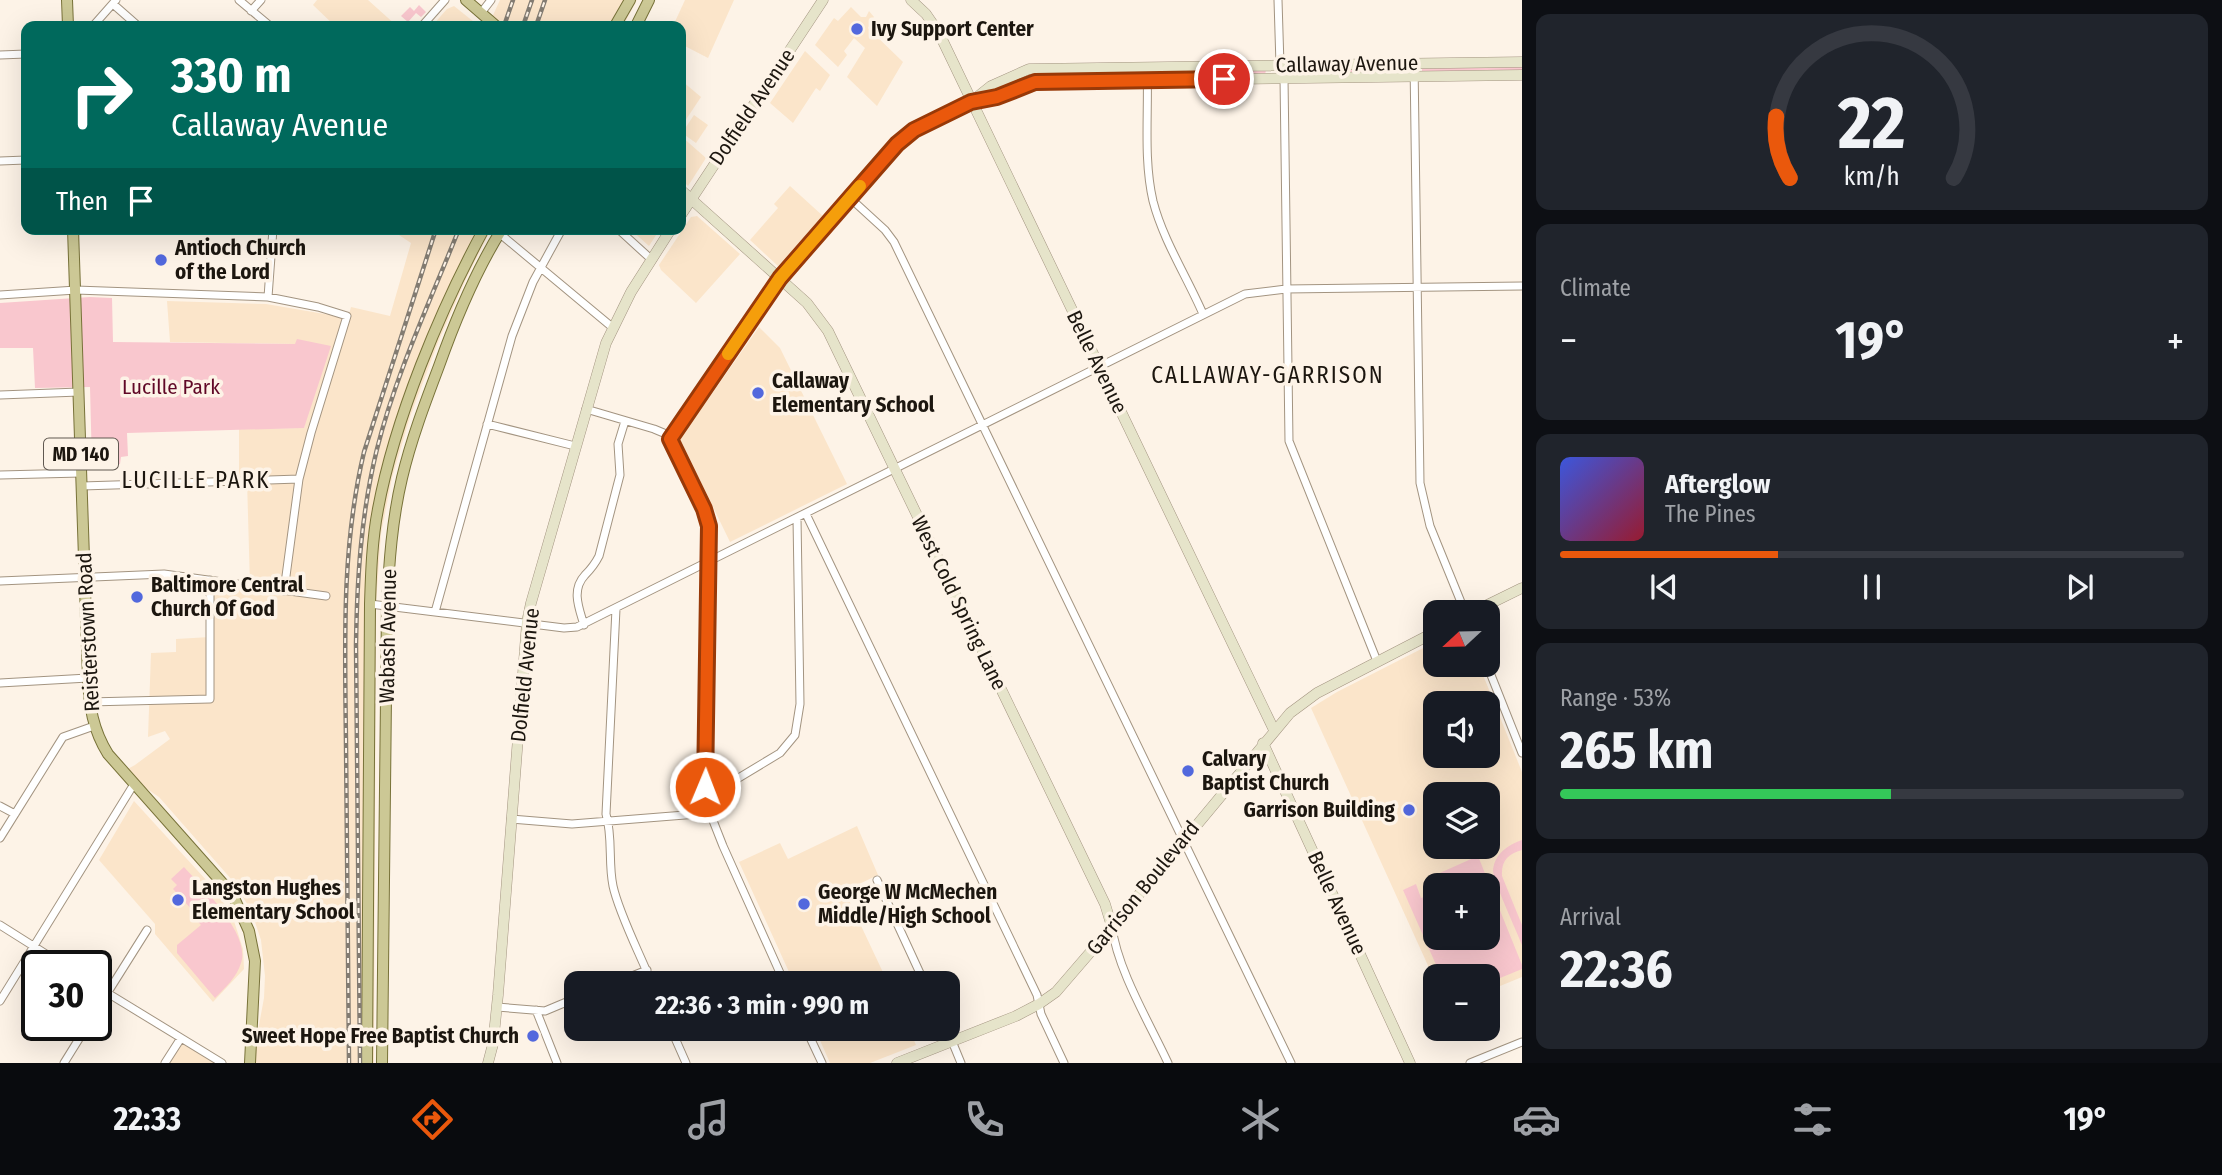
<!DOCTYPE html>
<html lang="en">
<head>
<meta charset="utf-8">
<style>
	:root { --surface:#171b24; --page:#20242c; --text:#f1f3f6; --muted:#9ea1a6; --line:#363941; --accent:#ea580c }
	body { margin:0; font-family:"Fira Sans Condensed",sans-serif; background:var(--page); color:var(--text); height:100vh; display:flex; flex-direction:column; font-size:26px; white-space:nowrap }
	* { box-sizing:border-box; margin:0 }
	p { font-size:23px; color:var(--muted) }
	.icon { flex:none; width:38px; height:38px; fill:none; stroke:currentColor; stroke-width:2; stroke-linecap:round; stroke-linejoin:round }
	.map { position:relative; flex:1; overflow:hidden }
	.drawer { display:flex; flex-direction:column; gap:14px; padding:14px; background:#0d0f14; width:700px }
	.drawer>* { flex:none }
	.top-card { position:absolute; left:21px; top:21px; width:665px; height:214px; border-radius:14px; box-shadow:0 7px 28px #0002; background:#00695c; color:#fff; overflow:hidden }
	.needle { width:46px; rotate:248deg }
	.controls { position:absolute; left:1423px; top:600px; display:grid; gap:14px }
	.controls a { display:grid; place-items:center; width:77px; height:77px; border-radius:14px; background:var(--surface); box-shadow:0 7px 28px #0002; font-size:35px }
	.speed { position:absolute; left:21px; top:950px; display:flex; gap:14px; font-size:35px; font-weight:700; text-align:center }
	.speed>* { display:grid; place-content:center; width:91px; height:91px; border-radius:50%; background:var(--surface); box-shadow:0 7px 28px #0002; line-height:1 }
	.speed .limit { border:4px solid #111; border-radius:10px; background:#fff; color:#111 }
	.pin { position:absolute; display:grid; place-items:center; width:60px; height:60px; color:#fff; margin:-30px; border:4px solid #fff; border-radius:50%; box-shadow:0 2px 7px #0007 }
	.me { position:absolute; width:77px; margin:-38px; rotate:1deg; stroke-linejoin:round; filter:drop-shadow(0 0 5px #0008) }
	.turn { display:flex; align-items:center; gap:24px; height:147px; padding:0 35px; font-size:32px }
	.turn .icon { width:91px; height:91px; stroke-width:2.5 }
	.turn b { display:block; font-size:49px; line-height:60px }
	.then { display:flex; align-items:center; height:66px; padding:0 35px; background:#0003; gap:14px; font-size:26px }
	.big { font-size:52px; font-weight:700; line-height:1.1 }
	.drawer .card { flex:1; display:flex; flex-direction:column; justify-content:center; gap:10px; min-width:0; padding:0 24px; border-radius:14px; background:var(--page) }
	.drawer .dial { align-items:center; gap:0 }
	.dial svg { height:182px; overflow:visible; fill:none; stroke:var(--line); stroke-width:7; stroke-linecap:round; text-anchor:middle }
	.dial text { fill:var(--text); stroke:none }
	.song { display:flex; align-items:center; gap:21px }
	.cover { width:84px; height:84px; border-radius:10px; background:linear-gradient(135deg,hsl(230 70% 55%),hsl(350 70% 35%)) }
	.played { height:7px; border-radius:4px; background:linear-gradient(90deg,var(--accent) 35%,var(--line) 35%) }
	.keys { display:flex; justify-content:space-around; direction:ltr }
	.heat { display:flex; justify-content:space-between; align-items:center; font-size:38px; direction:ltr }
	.charge { height:10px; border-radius:5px; background:linear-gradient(90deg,#34c759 53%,var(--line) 0) }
	.trip { position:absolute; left:564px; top:971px; width:396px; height:70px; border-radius:14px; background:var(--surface); box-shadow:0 7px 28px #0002; font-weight:700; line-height:70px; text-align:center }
	.menu { display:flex; height:112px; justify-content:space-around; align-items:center; background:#090b0e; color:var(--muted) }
	.menu .icon { width:49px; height:49px }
	.menu .current { color:var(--accent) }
	.menu b { font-size:32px; color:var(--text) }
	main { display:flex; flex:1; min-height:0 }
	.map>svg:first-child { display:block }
	.built { fill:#fbe5ca; fill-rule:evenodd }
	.green { fill:#f9c7ce }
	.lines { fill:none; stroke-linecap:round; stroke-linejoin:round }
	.street-casing { stroke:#a39481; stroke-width:9 }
	.secondary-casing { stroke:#a39481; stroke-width:11 }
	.primary-casing { stroke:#787239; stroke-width:12 }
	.street { stroke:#fff; stroke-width:7 }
	.secondary { stroke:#e6e4ca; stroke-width:10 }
	.primary { stroke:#ccc895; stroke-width:10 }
	.rail-casing { stroke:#837c72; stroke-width:4.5 }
	.rail { stroke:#fdf3e7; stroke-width:2; stroke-dasharray:5; stroke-linecap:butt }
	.route-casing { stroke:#983908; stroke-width:18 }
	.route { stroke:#ea580c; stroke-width:12 }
	.slow { stroke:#f59e0b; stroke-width:12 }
	.poi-dot { fill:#5268dd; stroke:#fdf3e7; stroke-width:2.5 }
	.labels { text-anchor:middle; stroke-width:7; stroke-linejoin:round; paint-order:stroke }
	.shield { fill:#fdf3e7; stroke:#605850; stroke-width:2 }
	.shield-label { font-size:19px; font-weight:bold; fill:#1c160f }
	.poi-label { font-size:21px; font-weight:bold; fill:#1c160f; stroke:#fdf3e7; text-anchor:start }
	.street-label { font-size:21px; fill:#1c160f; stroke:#fdf3e7 }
	.park-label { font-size:21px; fill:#600826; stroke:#fdf3e7 }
	.neighbourhood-label { font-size:23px; letter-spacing:2px; fill:#1c160f; stroke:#fdf3e7 }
</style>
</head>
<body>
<main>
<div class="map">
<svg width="1522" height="1063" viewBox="0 0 1522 1063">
	<rect width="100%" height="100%" fill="#fdf3e7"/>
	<path class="built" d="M317,0H368L397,26H335L313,5Z
		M500,0H637L623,26H488Z
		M685,0H734L708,58L681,44V26H673Z
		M454,6L479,26H432L447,9Z
		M851,7L861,17H866L869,11L874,17L868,28L903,62L877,106L847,77L865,48L854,38L844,51L847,55L838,67L815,45L834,18L838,21Z
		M805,51L830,75L820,91L816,88L793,123L770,103Z
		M682,81L701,97L681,127V83Z
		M694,115L708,125L696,143L682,133Z
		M681,136L706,158L688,186L681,179Z
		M790,186L823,216L778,266L750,240L778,208L774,204Z
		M697,216L740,254L696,303L661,270L659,265L691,217Z
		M390,229H491L466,279L439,340L410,417L392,478L381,534L376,604L374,1063H252L264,998L265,976L261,940L251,910L232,880L159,797L122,772L135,765L170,739L165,731L148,737L151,653L176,652V639L210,637V580L250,585L247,480H239V429L304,428L306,419L295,344L170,342L167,301L266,304L348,318L351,307L390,316L411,243Z
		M630,229H660L649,246Z
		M759,327L780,348L847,484L730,542L680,439Z
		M1435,642V665H1479L1522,772V977L1488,991V976H1435V981L1311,708L1337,692ZM1435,704H1488V756H1435ZM1435,794H1488V847H1435ZM1435,886H1488V938H1435Z
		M134,801L218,893L233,918L243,949L244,969L213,1002L155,934V924L99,860Z
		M857,826L878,875L857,885L847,896L888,983H794L739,862L780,843L788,859Z
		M815,1029H909L916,1045L870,1063H830Z
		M182,1038L224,1063H167Z"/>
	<path class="green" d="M419,5L426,12L421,17L416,13L408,22L401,16L410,7L414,11Z
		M1522,65V71L1422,73V67Z
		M1403,67L1404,73L1292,74V69Z
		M1264,69L1266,72L1263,75L1157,77L1156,71Z
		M90,297L112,298L113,342L295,344L297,339L331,346L304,428L127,433L128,456L121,457L120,464L92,466L90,387L35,388L33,348H0V303Z
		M1522,840V850C1508,854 1501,861 1502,876L1522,925V945C1517,932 1493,880 1493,871C1494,854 1508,845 1522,840Z
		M1478,856L1522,965V969L1488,983V976H1441L1403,890L1416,884L1421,898L1435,893V938H1488V886L1437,885L1433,876Z
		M184,867C202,887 251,934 241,963C237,977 225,988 215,998L177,953V945L201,925L191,914L194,912L173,889L177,885L171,879Z"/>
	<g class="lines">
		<defs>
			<path id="street" d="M239,0L270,26
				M1278,0L1280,65L1284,78L1289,441L1377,661
				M113,4L138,26
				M251,11L261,0
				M481,13L491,0
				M93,26L116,0
				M422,26L445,0
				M0,55L26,54
				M1414,63L1420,483L1430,526L1465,612
				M1147,67C1149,111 1143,158 1153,201C1163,240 1187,277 1203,314
				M0,161L26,160
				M850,198L885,230L894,242L1291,1063
				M618,229L652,260
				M499,233L612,327
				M0,295L76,290L268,297L318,307L347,316L311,433L299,479L284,591
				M268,297L273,229
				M0,395L79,392
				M586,409L654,429L666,434L677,452L707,517L710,562L705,787L710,813L723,846L785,984
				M487,424L575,446
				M670,439L780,278L897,144L914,130L971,102
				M0,475L81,473
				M82,486L299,479
				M806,514L1037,995L1041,1014L1064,1063
				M0,581L164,574L326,596
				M370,604L564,628L577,627L1245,294L1286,289L1522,286
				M616,609L606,814C613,838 608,862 613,886C619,914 641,956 652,984
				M435,612L512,336L533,282L562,229
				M584,625C579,608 571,590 585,575C591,569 595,564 599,556L620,475L618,444L625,421
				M1487,665L1522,753
				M0,683L88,678
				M89,702L210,699V580
				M707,797L780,753L795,735L800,704L797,518
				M0,806L15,814
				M511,819L572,824L710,813
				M0,838L63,737L94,726
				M877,880L925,984
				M0,925L65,966
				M1112,927C1117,969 1150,1024 1168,1063
				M612,984L647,970
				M96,986L222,1063
				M0,1001L134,784
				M497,1007L545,1011L576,998
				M536,1010L557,1063
				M96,1011L147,930
				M671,1029L686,1063
				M806,1029L822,1063
				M947,1029L961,1063
				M64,1063L87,1026
				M165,1063L181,1038
				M1470,1063L1522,1042"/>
			<path id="secondary" d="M911,0L926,14L939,33L1274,730
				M971,102L991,86L1029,69L1522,62
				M972,102L997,97L1035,82L1522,75
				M681,190L807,303L828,331L1105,904L1112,927
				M681,215L823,0
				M1473,612L1522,588
				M1263,743L1410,1063
				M488,1063L493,1044L498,995L527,622L531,603L606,343L631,292L671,229
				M897,1063L1016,1016L1039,1004L1056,992L1112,927L1290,713L1317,693L1435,632"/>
			<path id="primary" d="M67,0L68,26
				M466,0L496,26
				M615,26L630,0
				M636,26L649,0
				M73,229L88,678C89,706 93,730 108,754L225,886L235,900L249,931L255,961L250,1063
				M367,1063L370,604C371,572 372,540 378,509C395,418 440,310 484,229
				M382,1063L387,606C389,563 392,520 402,478C411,440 425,403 439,366C456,318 475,272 502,229"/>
		</defs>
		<use href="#street" class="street-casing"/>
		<use href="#secondary" class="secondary-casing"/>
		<use href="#primary" class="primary-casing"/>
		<use href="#street" class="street"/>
		<use href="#secondary" class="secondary"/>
		<use href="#primary" class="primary"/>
		<defs>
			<path id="rail" d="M504,26L513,0
				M523,26L532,0
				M536,26L545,0
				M349,1063C348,957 347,850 346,744C345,645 341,549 364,452L436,229
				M360,1063L356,645C357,578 361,514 377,449C396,373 430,302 459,229"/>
		</defs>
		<use href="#rail" class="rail-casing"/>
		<use href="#rail" class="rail"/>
	</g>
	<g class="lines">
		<defs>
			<path id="route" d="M705,787L709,526L704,509L670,439L780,278L897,144L914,130L971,102L997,97L1035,82L1224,79"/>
		</defs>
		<use href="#route" class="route-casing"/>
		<use href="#route" class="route"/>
		<path class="slow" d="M728,354L780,278L860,186"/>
	</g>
	<g class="poi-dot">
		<circle cx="857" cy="29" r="7"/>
		<circle cx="161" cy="260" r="7"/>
		<circle cx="758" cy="393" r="7"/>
		<circle cx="137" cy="597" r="7"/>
		<circle cx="1188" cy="771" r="7"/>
		<circle cx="1409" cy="810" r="7"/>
		<circle cx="178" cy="900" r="7"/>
		<circle cx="804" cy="904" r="7"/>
		<circle cx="533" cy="1036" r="7"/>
	</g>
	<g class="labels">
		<rect class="shield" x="44" y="438.5" width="74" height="31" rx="5"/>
		<g class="shield-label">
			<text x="81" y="461">MD 140</text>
		</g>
		<g class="poi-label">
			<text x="871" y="36">Ivy Support Center</text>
			<text x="175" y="255">Antioch Church<tspan x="175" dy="24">of the Lord</tspan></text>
			<text x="772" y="388">Callaway<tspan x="772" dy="24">Elementary School</tspan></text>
			<text x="151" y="592">Baltimore Central<tspan x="151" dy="24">Church Of God</tspan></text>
			<text x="1202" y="766">Calvary<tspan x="1202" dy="24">Baptist Church</tspan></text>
			<text x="1395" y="817" text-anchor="end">Garrison Building</text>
			<text x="192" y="895">Langston Hughes<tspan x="192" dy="24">Elementary School</tspan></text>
			<text x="818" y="899">George W McMechen<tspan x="818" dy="24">Middle/High School</tspan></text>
			<text x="519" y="1043" text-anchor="end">Sweet Hope Free Baptist Church</text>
		</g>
		<g class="street-label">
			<text transform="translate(1347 64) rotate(-1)" y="7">Callaway Avenue</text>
			<text transform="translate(752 107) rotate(-56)" y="7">Dolfield Avenue</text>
			<text transform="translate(1097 362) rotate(64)" y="7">Belle Avenue</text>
			<text transform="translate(959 603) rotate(64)" y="7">West Cold Spring Lane</text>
			<text transform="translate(88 632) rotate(-93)" y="7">Reisterstown Road</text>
			<text transform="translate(388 636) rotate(-89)" y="7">Wabash Avenue</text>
			<text transform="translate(525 675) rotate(-84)" y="7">Dolfield Avenue</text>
			<text transform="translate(1143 888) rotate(-51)" y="7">Garrison Boulevard</text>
			<text transform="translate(1337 903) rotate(65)" y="7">Belle Avenue</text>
		</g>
		<g class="park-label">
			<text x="171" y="394">Lucille Park</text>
		</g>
		<g class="neighbourhood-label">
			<text x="1268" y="383">CALLAWAY-GARRISON</text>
			<text x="196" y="488">LUCILLE PARK</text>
		</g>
	</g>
</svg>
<div class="controls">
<a><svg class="needle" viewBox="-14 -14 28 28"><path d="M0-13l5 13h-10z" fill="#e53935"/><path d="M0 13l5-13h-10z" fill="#9ea1a6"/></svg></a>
<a><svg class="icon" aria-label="sound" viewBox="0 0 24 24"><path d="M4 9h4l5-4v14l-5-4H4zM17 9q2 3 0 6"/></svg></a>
<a><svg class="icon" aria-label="layers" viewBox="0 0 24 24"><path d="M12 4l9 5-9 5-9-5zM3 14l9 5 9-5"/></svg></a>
<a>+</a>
<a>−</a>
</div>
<div class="speed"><div class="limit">30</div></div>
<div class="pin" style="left:1224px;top:79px;background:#d93025"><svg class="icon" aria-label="arrive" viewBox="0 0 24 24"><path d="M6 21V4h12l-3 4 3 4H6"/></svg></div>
<svg class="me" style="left:705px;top:787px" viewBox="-20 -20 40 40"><circle r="17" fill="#ea580c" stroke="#fff" stroke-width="3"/><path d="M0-11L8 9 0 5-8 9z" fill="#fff"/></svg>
<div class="trip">22:36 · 3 min · 990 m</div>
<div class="top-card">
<div class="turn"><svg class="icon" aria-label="right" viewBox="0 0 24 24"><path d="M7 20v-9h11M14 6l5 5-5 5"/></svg><div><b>330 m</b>Callaway Avenue</div></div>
<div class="then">Then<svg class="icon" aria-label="arrive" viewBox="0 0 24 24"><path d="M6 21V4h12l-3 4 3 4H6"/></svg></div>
</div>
</div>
<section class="drawer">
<div class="card dial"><svg viewBox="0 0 100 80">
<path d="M14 69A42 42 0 1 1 86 69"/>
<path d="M14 69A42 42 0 0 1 8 42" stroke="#ea580c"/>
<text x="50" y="56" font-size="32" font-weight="700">22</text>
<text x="50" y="72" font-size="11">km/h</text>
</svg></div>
<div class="card"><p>Climate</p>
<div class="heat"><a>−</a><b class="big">19°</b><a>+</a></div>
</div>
<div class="card">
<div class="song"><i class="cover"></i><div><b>Afterglow</b><p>The Pines</p></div></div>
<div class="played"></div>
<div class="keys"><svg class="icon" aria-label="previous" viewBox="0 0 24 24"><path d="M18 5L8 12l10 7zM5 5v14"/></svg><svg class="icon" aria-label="pause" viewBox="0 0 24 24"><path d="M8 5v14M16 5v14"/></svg><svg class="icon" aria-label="next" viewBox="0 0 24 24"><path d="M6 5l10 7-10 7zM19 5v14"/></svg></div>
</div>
<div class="card"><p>Range · 53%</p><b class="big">265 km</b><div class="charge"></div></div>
<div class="card"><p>Arrival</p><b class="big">22:36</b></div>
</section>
</main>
<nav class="menu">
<b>22:33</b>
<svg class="icon current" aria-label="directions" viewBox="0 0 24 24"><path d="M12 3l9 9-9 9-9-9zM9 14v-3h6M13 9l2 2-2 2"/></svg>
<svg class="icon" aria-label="music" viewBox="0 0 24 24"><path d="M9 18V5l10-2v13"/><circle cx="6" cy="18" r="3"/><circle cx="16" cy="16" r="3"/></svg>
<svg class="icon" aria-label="phone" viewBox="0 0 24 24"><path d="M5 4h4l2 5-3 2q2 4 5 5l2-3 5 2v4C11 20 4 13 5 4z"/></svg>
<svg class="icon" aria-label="climate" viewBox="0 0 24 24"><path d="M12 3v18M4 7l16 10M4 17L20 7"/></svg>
<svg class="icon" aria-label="car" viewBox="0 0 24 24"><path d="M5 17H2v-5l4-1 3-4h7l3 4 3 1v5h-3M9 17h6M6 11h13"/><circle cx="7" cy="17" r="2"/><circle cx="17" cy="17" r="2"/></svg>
<svg class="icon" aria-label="filters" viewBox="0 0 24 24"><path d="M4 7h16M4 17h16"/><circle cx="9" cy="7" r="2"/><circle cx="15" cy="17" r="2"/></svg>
<b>19°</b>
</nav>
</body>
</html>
